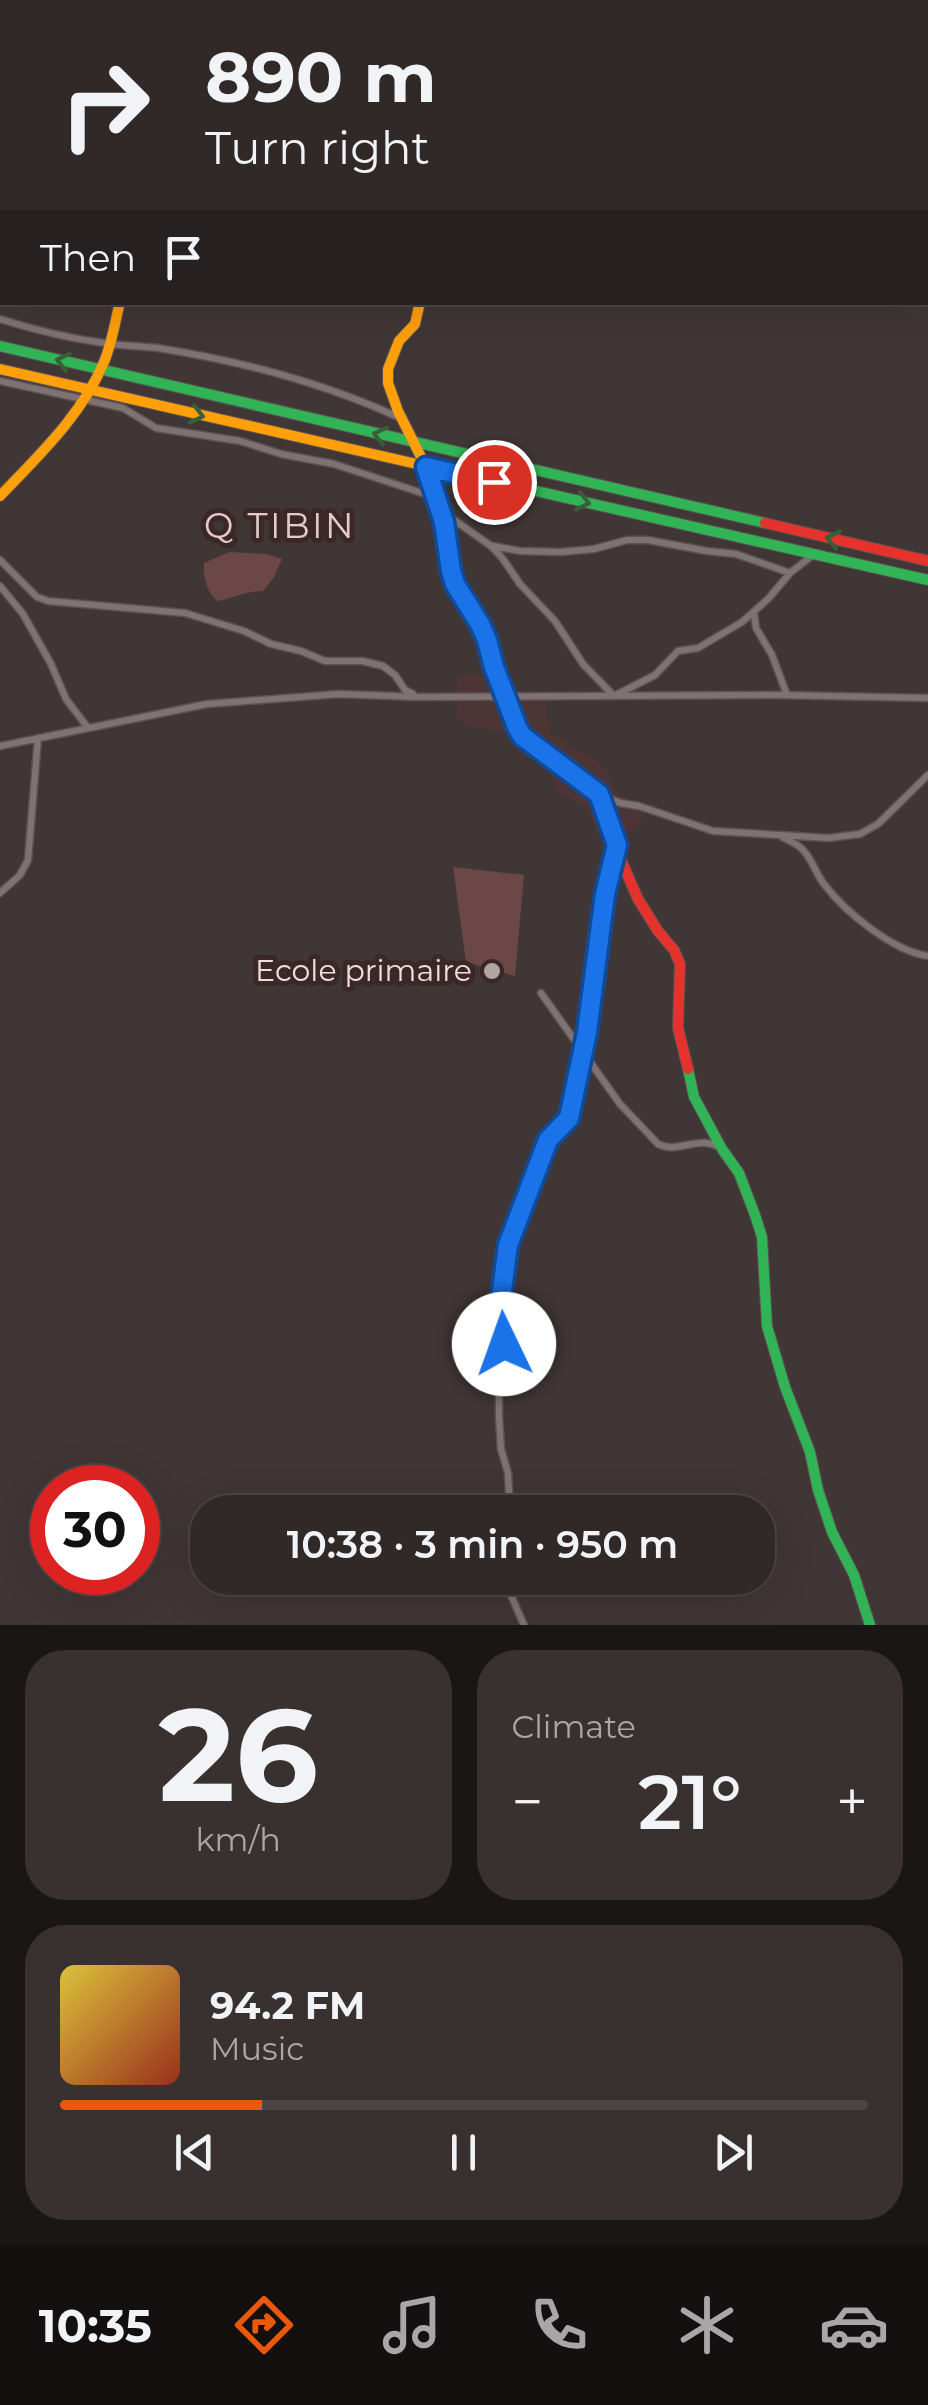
<!DOCTYPE html>
<html lang="en">
<head>
<meta charset="utf-8">
<style>
	:root { --surface:#312828; --page:#393030; --text:#f1f3f6; --muted:#a8a6a8; --line:#4c4445; --accent:#ea580c }
	body { margin:0; font-family:Montserrat,sans-serif; background:var(--page); color:var(--text); height:100vh; display:flex; flex-direction:column; font-size:38px; white-space:nowrap }
	* { box-sizing:border-box; margin:0 }
	p { font-size:32px; color:var(--muted) }
	.icon { flex:none; width:55px; height:55px; fill:none; stroke:currentColor; stroke-width:2; stroke-linecap:round; stroke-linejoin:round }
	.map { position:relative; height:1625px; overflow:hidden }
	.sheet { display:flex; flex-direction:column; gap:25px; padding:25px; background:#1b1616; flex:1 }
	.sheet>* { flex:none }
	.guide { position:absolute; left:0px; top:0px; width:930px; height:305px; box-shadow:0 10px 40px #0002,0 0 0 2px var(--line); background:#312828; color:var(--text); overflow:hidden }
	.speed { position:absolute; left:30px; top:1465px; display:flex; gap:20px; font-size:50px; font-weight:700; text-align:center }
	.speed>* { display:grid; place-content:center; width:130px; height:130px; border-radius:50%; background:var(--surface); box-shadow:0 10px 40px #0002,0 0 0 2px var(--line); line-height:1 }
	.speed .limit { border:15px solid #d22; background:#fff; color:#111 }
	.pin { position:absolute; display:grid; place-items:center; width:85px; height:85px; color:#fff; margin:-42px; border:5px solid #fff; border-radius:50%; box-shadow:0 2px 10px #0007 }
	.me { position:absolute; width:110px; margin:-55px; rotate:357deg; stroke-linejoin:round; filter:drop-shadow(0 0 8px #0008) }
	.turn { display:flex; align-items:center; gap:35px; height:210px; padding:0 40px; font-size:45px }
	.turn .icon { width:130px; height:130px; stroke-width:2.5 }
	.turn b { display:block; font-size:70px; line-height:85px }
	.then { display:flex; align-items:center; height:95px; padding:0 40px; background:#0003; gap:20px; font-size:38px }
	.big { font-size:75px; font-weight:600; line-height:1.1 }
	.sheet .tile { flex:1; display:flex; flex-direction:column; justify-content:center; gap:15px; min-width:0; padding:0 35px; border-radius:40px; background:var(--page) }
	.sheet .dial { align-items:center; gap:0 }
	.dial b { font-size:130px; line-height:1 }
	.song { display:flex; align-items:center; gap:30px }
	.cover { width:120px; height:120px; border-radius:15px; background:linear-gradient(135deg,hsl(50 70% 55%),hsl(10 70% 35%)) }
	.played { height:10px; border-radius:5px; background:linear-gradient(90deg,var(--accent) 25%,var(--line) 25%) }
	.keys { display:flex; justify-content:space-around; direction:ltr }
	.heat { display:flex; justify-content:space-between; align-items:center; font-size:55px; direction:ltr }
	.sheet .tiles { flex:1; display:grid; gap:25px; grid-template-columns:1fr 1fr }
	.tile:last-child { grid-column:span 2 }
	.trip { position:absolute; left:190px; top:1495px; width:585px; height:100px; border-radius:40px; background:var(--surface); box-shadow:0 10px 40px #0002,0 0 0 2px var(--line); font-weight:600; line-height:100px; text-align:center }
	.tabs { display:flex; height:160px; justify-content:space-around; align-items:center; background:#141010; color:var(--muted) }
	.tabs .icon { width:70px; height:70px }
	.tabs .current { color:var(--accent) }
	.tabs b { font-size:45px; color:var(--text) }
	.map>svg:first-child { display:block }
	.built { fill:#4e3535 }
	.green { fill:#6c4747 }
	.lines { fill:none; stroke-linecap:round; stroke-linejoin:round }
	.street-casing { stroke:#5c5252; stroke-width:9 }
	.fast-casing { stroke:#5c5252; stroke-width:12 }
	.slow-casing { stroke:#5c5252; stroke-width:12 }
	.jam-casing { stroke:#5c5252; stroke-width:12 }
	.street { stroke:#807272; stroke-width:6 }
	.fast { stroke:#30b455; stroke-width:10 }
	.slow { stroke:#ff9f0a; stroke-width:10 }
	.jam { stroke:#e5322d; stroke-width:10 }
	.oneway { stroke:#375f39 }
	.route-casing { stroke:#114b97; stroke-width:25 }
	.route { stroke:#1a73e8; stroke-width:18 }
	.poi-dot { fill:#b1a4a4; stroke:#3b2727; stroke-width:4 }
	.labels { text-anchor:middle; stroke-width:10; stroke-linejoin:round; paint-order:stroke }
	.poi-label { font-size:30px; fill:#eddfdf; stroke:#3b2727; text-anchor:end }
	.quarter-label { font-size:35px; letter-spacing:2.5px; fill:#e4cac9; stroke:#3b2727 }
</style>
</head>
<body>
<div class="map">
<svg width="928" height="1625" viewBox="0 0 928 1625">
	<rect width="100%" height="100%" fill="#413636"/>
	<path class="built" d="M458,675L498,677L506,696L545,695L550,735L568,739L567,748L591,755L606,769L615,791L647,809L636,829L598,836L588,809L557,791L550,772L522,736L471,726L456,719Z"/>
	<path class="green" d="M230,552L267,554L282,559L274,577L263,591C246,591 233,598 217,601C207,592 203,577 204,563Z
		M453,867L524,875L515,976L466,962Z"/>
	<g class="lines">
		<defs>
			<path id="street" d="M312,0V2
				M681,0L699,2
				M0,319C35,330 68,338 104,343C122,346 140,346 158,348C240,361 324,383 400,418
				M0,381L123,408L156,428L240,441L281,454L334,464L425,494L450,517L491,546L503,559L520,584L555,621L583,664L614,696L655,675L678,651L698,648L742,622L769,598L790,573
				M493,546L520,551L561,552L594,549L627,540H648L707,551L736,554L790,573L813,555
				M0,560L37,597L48,601L185,613L244,631L271,644L301,651L325,661H362L383,666L395,675L405,690L413,694
				M0,586L23,614L51,664L66,699L88,728
				M754,613L756,628L772,655L787,695
				M0,746L207,704L339,694L419,697L778,695L928,698
				M599,794L620,803L639,806L713,831L829,838L860,834L878,824L928,775
				M782,837C788,840 798,844 803,850C812,859 816,874 824,884C845,912 893,951 928,956
				M0,893L20,875L28,860L38,738
				M541,993L620,1104L658,1144C677,1154 697,1136 717,1146
				M510,1512L508,1473L501,1449L499,1417V1391L504,1343L499,1313L504,1264L509,1245L549,1140L569,1117L590,1012L605,894L616,851
				M508,1578L510,1593L524,1625"/>
			<path id="fast" d="M344,2L345,0
				M0,346L765,523
				M443,470L928,580
				M688,1069L694,1097L722,1149L739,1173L755,1215L762,1237L767,1326L785,1387L810,1452L818,1490L832,1532L854,1575L870,1625"/>
			<path id="slow" d="M420,302L415,324L399,341L388,369V383L398,411L426,467L440,506L455,584L480,624L513,716
				M0,369L443,470
				M0,496C39,455 82,415 104,362C112,343 115,322 120,302"/>
			<path id="jam" d="M765,523L928,561
				M513,716L522,736L599,794L606,807L621,860L638,899L658,931L674,950L680,964L678,1028L688,1069"/>
		</defs>
		<use href="#street" class="street-casing"/>
		<use href="#fast" class="fast-casing"/>
		<use href="#slow" class="slow-casing"/>
		<use href="#jam" class="jam-casing"/>
		<use href="#street" class="street"/>
		<use href="#fast" class="fast"/>
		<use href="#slow" class="slow"/>
		<use href="#jam" class="jam"/>
	</g>
	<defs><path id="oneway-chevron" d="M-2-3.5L2.5 0L-2 3.5" fill="none" stroke-width="1.6" stroke-linecap="round" stroke-linejoin="round" transform="scale(2.5)"/></defs>
	<g class="oneway">
		<use href="#oneway-chevron" transform="translate(63 361) rotate(-167)"/>
		<use href="#oneway-chevron" transform="translate(197 415) rotate(13)"/>
		<use href="#oneway-chevron" transform="translate(380 435) rotate(-167)"/>
		<use href="#oneway-chevron" transform="translate(583 502) rotate(13)"/>
		<use href="#oneway-chevron" transform="translate(833 539) rotate(-167)"/>
	</g>
	<g class="lines">
		<defs>
			<path id="route" d="M494,482L426,467L444,522L451,571L455,584L480,624L487,640L494,667L517,727L522,736L599,794L617,845L605,894L587,1032L569,1118L548,1140L508,1245L499,1313L504,1344"/>
		</defs>
		<use href="#route" class="route-casing"/>
		<use href="#route" class="route"/>
	</g>
	<circle class="poi-dot" cx="492" cy="971" r="10"/>
	<g class="labels">
		<g class="poi-label">
			<text x="472" y="981">Ecole primaire</text>
		</g>
		<g class="quarter-label">
			<text x="280" y="538">Q TIBIN</text>
		</g>
	</g>
</svg>
<div class="speed"><div class="limit">30</div></div>
<div class="pin" style="left:494px;top:482px;background:#d93025"><svg class="icon" aria-label="arrive" viewBox="0 0 24 24"><path d="M6 21V4h12l-3 4 3 4H6"/></svg></div>
<svg class="me" style="left:504px;top:1344px" viewBox="-20 -20 40 40"><circle r="19" fill="#fff"/><path d="M0-13L10 11 0 6-10 11z" fill="#1a73e8"/></svg>
<div class="trip">10:38 · 3 min · 950 m</div>
<div class="guide">
<div class="turn"><svg class="icon" aria-label="right" viewBox="0 0 24 24"><path d="M7 20v-9h11M14 6l5 5-5 5"/></svg><div><b>890 m</b>Turn right</div></div>
<div class="then">Then<svg class="icon" aria-label="arrive" viewBox="0 0 24 24"><path d="M6 21V4h12l-3 4 3 4H6"/></svg></div>
</div>
</div>
<section class="sheet">
<div class="tiles">
<div class="tile dial"><b>26</b><p>km/h</p></div>
<div class="tile"><p>Climate</p>
<div class="heat"><a>−</a><b class="big">21°</b><a>+</a></div>
</div>
<div class="tile">
<div class="song"><i class="cover"></i><div><b>94.2 FM</b><p>Music</p></div></div>
<div class="played"></div>
<div class="keys"><svg class="icon" aria-label="previous" viewBox="0 0 24 24"><path d="M18 5L8 12l10 7zM5 5v14"/></svg><svg class="icon" aria-label="pause" viewBox="0 0 24 24"><path d="M8 5v14M16 5v14"/></svg><svg class="icon" aria-label="next" viewBox="0 0 24 24"><path d="M6 5l10 7-10 7zM19 5v14"/></svg></div>
</div>
</div>
</section>
<nav class="tabs">
<b>10:35</b>
<svg class="icon current" aria-label="directions" viewBox="0 0 24 24"><path d="M12 3l9 9-9 9-9-9zM9 14v-3h6M13 9l2 2-2 2"/></svg>
<svg class="icon" aria-label="music" viewBox="0 0 24 24"><path d="M9 18V5l10-2v13"/><circle cx="6" cy="18" r="3"/><circle cx="16" cy="16" r="3"/></svg>
<svg class="icon" aria-label="phone" viewBox="0 0 24 24"><path d="M5 4h4l2 5-3 2q2 4 5 5l2-3 5 2v4C11 20 4 13 5 4z"/></svg>
<svg class="icon" aria-label="climate" viewBox="0 0 24 24"><path d="M12 3v18M4 7l16 10M4 17L20 7"/></svg>
<svg class="icon" aria-label="car" viewBox="0 0 24 24"><path d="M5 17H2v-5l4-1 3-4h7l3 4 3 1v5h-3M9 17h6M6 11h13"/><circle cx="7" cy="17" r="2"/><circle cx="17" cy="17" r="2"/></svg>
</nav>
</body>
</html>
